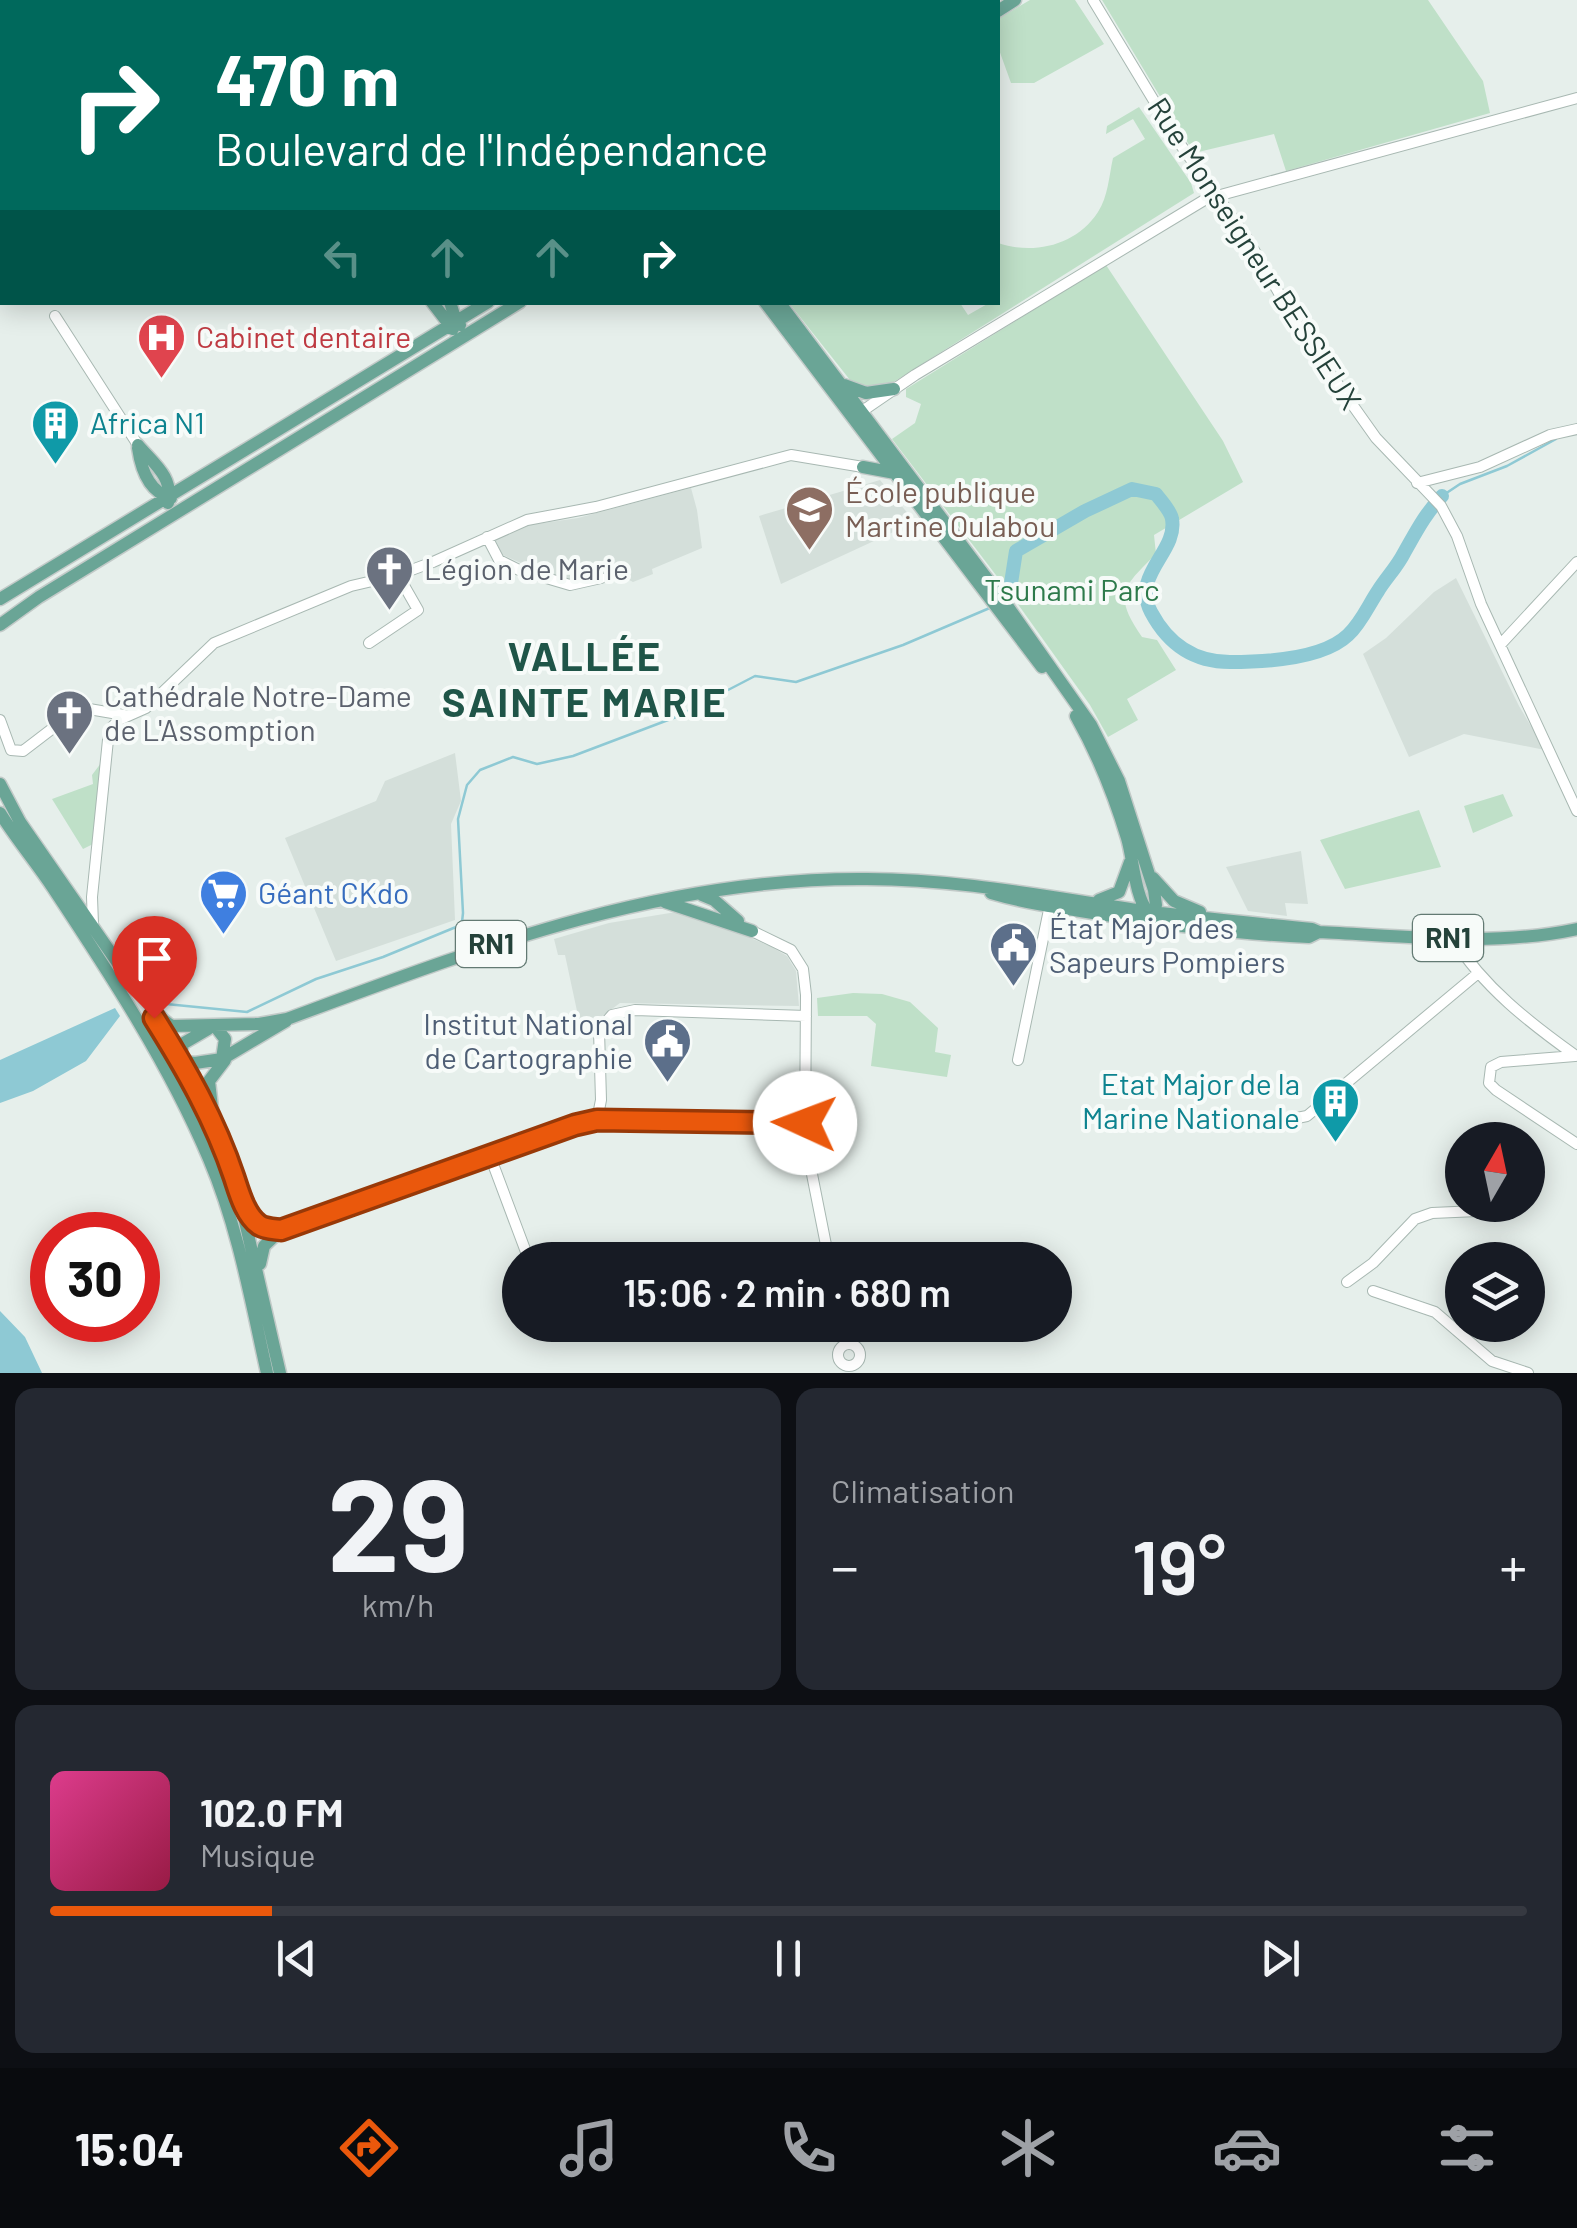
<!DOCTYPE html>
<html lang="fr">
<head>
<meta charset="utf-8">
<style>
	:root { --surface:#171b24; --page:#242831; --text:#f1f3f6; --muted:#9ea1a6; --line:#363941; --accent:#ea580c }
	body { margin:0; font-family:Barlow,sans-serif; background:var(--page); color:var(--text); height:100vh; display:flex; flex-direction:column; font-size:38px; white-space:nowrap }
	* { box-sizing:border-box; margin:0 }
	p { font-size:32px; color:var(--muted) }
	.icon { flex:none; width:55px; height:55px; fill:none; stroke:currentColor; stroke-width:2; stroke-linecap:round; stroke-linejoin:round }
	.map { position:relative; height:1373px; overflow:hidden }
	.sheet { display:flex; flex-direction:column; gap:15px; padding:15px; background:#0d0f14; flex:1 }
	.sheet>* { flex:none }
	.top-card { position:absolute; left:0px; top:0px; width:1000px; height:305px; box-shadow:0 5px 25px #0003; background:#00695c; color:#fff; overflow:hidden }
	.needle { width:65px; rotate:9deg }
	.buttons { position:absolute; left:1445px; top:1122px; display:grid; gap:20px }
	.buttons a { display:grid; place-items:center; width:100px; height:100px; border-radius:50%; background:var(--surface); box-shadow:0 5px 25px #0003; font-size:50px }
	.speed { position:absolute; left:30px; top:1212px; display:flex; gap:20px; font-size:50px; font-weight:700; text-align:center }
	.speed>* { display:grid; place-content:center; width:130px; height:130px; border-radius:50%; background:var(--surface); box-shadow:0 5px 25px #0003; line-height:1 }
	.speed .limit { border:15px solid #d22; background:#fff; color:#111 }
	.pin { position:absolute; display:grid; place-items:center; width:85px; height:85px; color:#fff; margin:-102px -42px; border-radius:50% 50% 50% 0; rotate:-45deg; box-shadow:0 0 10px #0007 }
	.pin .icon { rotate:45deg }
	.me { position:absolute; width:110px; margin:-55px; rotate:272deg; stroke-linejoin:round; filter:drop-shadow(0 0 8px #0008) }
	.turn { display:flex; align-items:center; gap:35px; height:210px; padding:0 50px; font-size:45px }
	.turn .icon { width:130px; height:130px; stroke-width:2.5 }
	.turn b { display:block; font-size:70px; line-height:85px }
	.lanes { display:flex; align-items:center; height:95px; padding:0 50px; background:#0003; justify-content:center; gap:50px; direction:ltr }
	.lanes .off { opacity:.35 }
	.big { font-size:75px; font-weight:600; line-height:1.1 }
	.sheet .tile { flex:1; display:flex; flex-direction:column; justify-content:center; gap:15px; min-width:0; padding:0 35px; border-radius:20px; background:var(--page) }
	.sheet .dial { align-items:center; gap:0 }
	.dial b { font-size:130px; line-height:1 }
	.song { display:flex; align-items:center; gap:30px }
	.cover { width:120px; height:120px; border-radius:15px; background:linear-gradient(135deg,hsl(330 70% 55%),hsl(340 70% 35%)) }
	.played { height:10px; border-radius:5px; background:linear-gradient(90deg,var(--accent) 15%,var(--line) 15%) }
	.keys { display:flex; justify-content:space-around; direction:ltr }
	.heat { display:flex; justify-content:space-between; align-items:center; font-size:55px; direction:ltr }
	.sheet .tiles { flex:1; display:grid; gap:15px; grid-template-columns:1fr 1fr }
	.tile:last-child { grid-column:span 2 }
	.trip { position:absolute; left:502px; top:1242px; width:570px; height:100px; border-radius:50px; background:var(--surface); box-shadow:0 5px 25px #0003; font-weight:600; line-height:100px; text-align:center }
	.tab-bar { display:flex; height:160px; justify-content:space-around; align-items:center; background:#090b0e; color:var(--muted) }
	.tab-bar .icon { width:70px; height:70px }
	.tab-bar .selected { color:var(--accent) }
	.tab-bar b { font-size:45px; color:var(--text) }
	.map>svg:first-child { display:block }
	.built { fill:#d4dfda }
	.green { fill:#bfe0c8 }
	.water { fill:#8ec9d4 }
	.lines { fill:none; stroke-linecap:round; stroke-linejoin:round }
	.stream { stroke:#8ec9d4; stroke-width:2.5 }
	.river { stroke:#8ec9d4; stroke-width:14 }
	.minor-casing { stroke:#a8b8b2; stroke-width:12 }
	.major-casing { stroke:#c2cac8; stroke-width:15 }
	.minor { stroke:#fff; stroke-width:10 }
	.major { stroke:#6aa596; stroke-width:12 }
	.route-casing { stroke:#983908; stroke-width:25 }
	.route { stroke:#ea580c; stroke-width:18 }
	.labels { text-anchor:middle; stroke-width:8; stroke-linejoin:round; paint-order:stroke }
	.shield { fill:#f7fbf9; stroke:#637a73; stroke-width:2.5 }
	.shield-label { font-size:28px; font-weight:bold; fill:#24423a }
	.street-label { font-size:30px; fill:#24423a; stroke:#f7fbf9 }
	.health-label { font-size:30px; fill:#be3a42; stroke:#f7fbf9; text-anchor:start }
	.culture-label { font-size:30px; fill:#0d838f; stroke:#f7fbf9; text-anchor:start }
	.education-label { font-size:30px; fill:#785e54; stroke:#f7fbf9; text-anchor:start }
	.worship-label { font-size:30px; fill:#5b616d; stroke:#f7fbf9; text-anchor:start }
	.park-label { font-size:30px; fill:#2d7a4b; stroke:#f7fbf9 }
	.shop-label { font-size:30px; fill:#366cbe; stroke:#f7fbf9; text-anchor:start }
	.service-label { font-size:30px; fill:#4e5e75; stroke:#f7fbf9; text-anchor:start }
	.district-label { font-size:40px; font-weight:bold; letter-spacing:2.5px; fill:#1f5548; stroke:#f7fbf9 }
</style>
</head>
<body>
<div class="map">
<svg width="1577" height="1373" viewBox="0 0 1577 1373">
	<rect width="100%" height="100%" fill="#e6efeb"/>
	<path class="built" d="M880,480L915,522L781,584L759,516Z
		M691,488L697,510L702,548L652,569L653,574L633,582L608,569L571,580L541,572L503,555L495,540L529,525L578,518Z
		M1456,578L1519,706L1545,750L1464,734L1409,757L1363,654L1386,638L1434,592Z
		M455,753L461,801L451,824L455,920L336,961L285,838L376,801L385,781Z
		M1301,851L1308,904L1285,903L1287,916L1248,911L1226,867Z
		M676,912L696,916L770,946L787,956L796,971L799,1006L620,1003L594,1022L580,1025L565,955H558L554,939L609,923Z"/>
	<path class="green" d="M1030,0H1075L1104,44L1034,83H1011L998,47V19Z
		M1102,0H1428L1483,81L1490,113L1286,171L1274,134L1194,153Z
		M1139,107L1191,183L1194,193L892,383L882,388L854,385L789,303H960L968,315L989,303L998,302V243C1033,255 1076,246 1098,212C1108,197 1109,176 1113,158L1145,139L1133,119L1106,134L1107,126Z
		M1106,265L1223,441L1243,482L1154,535L1156,554C1124,586 1112,594 1142,637L1157,640L1176,670L1127,699L1138,720L1108,737L1090,705L1015,600L892,439L915,423L921,404L906,397V389Z
		M101,763L93,844L83,849L52,799L93,784L92,775Z
		M1503,794L1513,816L1473,833L1464,806Z
		M1419,810L1441,867L1345,889L1320,840Z
		M853,993L882,994L910,1002L938,1028L935,1052L951,1055L947,1077L871,1066L876,1024L867,1016H818L817,998Z"/>
	<path class="water" d="M115,1008L120,1016L86,1061L33,1091L0,1103V1060Z
		M0,1311L25,1337L42,1373H0Z"/>
	<g class="lines">
		<path class="stream" d="M504,2L508,0
			M0,303L2,302
			M1442,496L1460,484L1507,466L1556,439
			M156,1003L247,1012L316,979L383,957L456,927L462,922L463,913L458,819L467,785L480,770L513,757L537,764L573,756L676,717L755,676L796,682L903,645L992,607"/>
		<path class="river" d="M1009,596L1016,551L1085,511L1132,489L1156,494C1161,501 1171,511 1172,519C1178,552 1131,574 1151,612C1168,644 1194,662 1230,662C1264,662 1323,659 1348,635C1361,623 1368,606 1378,591C1386,578 1397,567 1404,553C1416,532 1425,514 1442,496"/>
		<defs>
			<path id="minor" d="M295,0L296,2
				M323,0L324,2
				M1093,0L1180,144L1247,238L1305,338L1376,438L1441,506L1457,536L1481,604L1577,811
				M41,2L48,0
				M469,2L473,0
				M0,30L2,29
				M55,316L138,445
				M858,414L915,375L1206,199L1577,98
				M1417,483L1480,467L1550,435L1577,429
				M487,537L499,560L519,570L570,585L601,578
				M369,643L418,610L398,575
				M1500,645L1577,562
				M0,720L11,750L23,751L74,712L89,709L124,715
				M93,924L92,897L109,730L119,720L146,708L214,643L351,586L398,575L433,562L527,520L596,507L791,455L863,467
				M752,931L791,950L803,969L806,995L805,1139L829,1260
				M1453,938C1483,987 1530,1023 1576,1056
				M1575,1056L1501,1062L1491,1067L1489,1083L1496,1090L1577,1144
				M1018,1060L1051,900
				M1297,1118L1307,1116L1477,974
				M597,1120L601,1100L599,1030L612,1015L635,1010L806,1016
				M490,1156L529,1260
				M281,1230L575,1125L597,1120L805,1123
				M1347,1282L1373,1263L1415,1219L1432,1213L1478,1211
				M1373,1291L1435,1312L1492,1361L1528,1373
				M842,1325L848,1344
				M838 1355a11 11 0 1 1 22 0a11 11 0 1 1-22 0Z"/>
			<path id="major" d="M981,2L990,0
				M998,11L1015,0
				M432,302L445,319L460,325
				M450,302L455,318L453,329
				M765,302L1042,667
				M779,302L1006,604L1091,725L1119,781L1154,890L1156,905L1150,915
				M844,385L866,393L894,389
				M138,445C153,463 174,477 168,503
				M138,448C141,469 149,492 171,498
				M863,467L895,473
				M0,599L488,302
				M0,625L39,597L520,302
				M1076,716C1098,755 1114,795 1127,838C1133,858 1135,897 1148,912
				M0,784L20,822L131,982
				M0,813C16,839 36,862 53,888C110,974 169,1064 209,1159C238,1227 251,1301 267,1373
				M1153,878L1174,901L1200,912
				M991,893C1028,904 1068,909 1106,915C1174,926 1241,934 1309,937L1317,933
				M702,895L714,900L738,921
				M1099,900L1119,892L1130,862
				M665,902L752,931
				M128,978C145,992 153,1015 172,1026L259,1024L287,1019C476,949 661,877 867,879C958,879 1048,897 1138,910C1196,918 1254,923 1312,929L1319,932C1404,936 1493,947 1577,929
				M155,1020L197,1089L235,1178L280,1373
				M215,1026L225,1039L222,1059
				M177,1059L184,1043L208,1029
				M178,1061L195,1063L222,1059L286,1021
				M212,1108L209,1081L225,1060
				M248,1209L258,1225L281,1230
				M260,1264L264,1246L281,1230"/>
		</defs>
		<use href="#minor" class="minor-casing"/>
		<use href="#major" class="major-casing"/>
		<use href="#minor" class="minor"/>
		<use href="#major" class="major"/>
	</g>
	<g class="lines">
		<defs>
			<path id="route" d="M154,1018C186,1069 215,1120 234,1177C239,1192 245,1215 259,1225C265,1229 274,1229 281,1230L575,1125L597,1120L805,1123"/>
		</defs>
		<use href="#route" class="route-casing"/>
		<use href="#route" class="route"/>
	</g>
	<defs>
		<symbol id="hospital-pin" viewBox="-11 -11 22 30"><path d="M0 17L-7.5 6A9.5 9.5 0 1 1 7.5 6Z" fill="#e0444e" stroke="#f7fbf9"/><path d="M-5-5h3v3.5h4V-5h3V5h-3V1.5h-4V5h-3Z" fill="#fff"/></symbol>
		<symbol id="building-pin" viewBox="-11 -11 22 30"><path d="M0 17L-7.5 6A9.5 9.5 0 1 1 7.5 6Z" fill="#0f9aa8" stroke="#f7fbf9"/><path d="M-4-6H4V6H1V3H-1V6H-4ZM-2.5-4.3h1.7v1.8h-1.7ZM.8-4.3h1.7v1.8H.8ZM-2.5-1h1.7V.8h-1.7ZM.8-1h1.7V.8H.8Z" fill="#fff"/></symbol>
		<symbol id="school-pin" viewBox="-11 -11 22 30"><path d="M0 17L-7.5 6A9.5 9.5 0 1 1 7.5 6Z" fill="#8d6e63" stroke="#f7fbf9"/><path d="M0-5L7-2L0 1L-7-2ZM-4 1L0 2.5L4 1V4Q0 6-4 4Z" fill="#fff"/></symbol>
		<symbol id="church-pin" viewBox="-11 -11 22 30"><path d="M0 17L-7.5 6A9.5 9.5 0 1 1 7.5 6Z" fill="#6b7280" stroke="#f7fbf9"/><path d="M-1.2-6h2.4v3.5h3.3v2.4h-3.3V6h-2.4V-.1h-3.3v-2.4h3.3Z" fill="#fff"/></symbol>
		<symbol id="supermarket-pin" viewBox="-11 -11 22 30"><path d="M0 17L-7.5 6A9.5 9.5 0 1 1 7.5 6Z" fill="#3f7fe0" stroke="#f7fbf9"/><path d="M-6-5.5h2.5l.6 2H6L4.5 2H-2.5L-4.4-4H-6ZM-1.5 3.2a1.3 1.3 0 1 0 .1 0ZM3 3.2a1.3 1.3 0 1 0 .1 0Z" fill="#fff"/></symbol>
		<symbol id="civic-pin" viewBox="-11 -11 22 30"><path d="M0 17L-7.5 6A9.5 9.5 0 1 1 7.5 6Z" fill="#5c6f8a" stroke="#f7fbf9"/><path d="M-.6-6.5H3V-4.5H.6V-3L4-1V1h2V6H-6V1h2V-1L-.6-3ZM-1.2 2.5V6h2.4V2.5Z" fill="#fff"/></symbol>
	</defs>
	<g fill-rule="evenodd">
		<use href="#hospital-pin" x="134" y="310" width="55" height="75"/>
		<use href="#building-pin" x="28" y="396" width="55" height="75"/>
		<use href="#school-pin" x="782" y="482" width="55" height="75"/>
		<use href="#church-pin" x="362" y="542" width="55" height="75"/>
		<use href="#church-pin" x="42" y="686" width="55" height="75"/>
		<use href="#supermarket-pin" x="196" y="866" width="55" height="75"/>
		<use href="#civic-pin" x="986" y="918" width="55" height="75"/>
		<use href="#civic-pin" x="640" y="1014" width="55" height="75"/>
		<use href="#building-pin" x="1308" y="1074" width="55" height="75"/>
	</g>
	<g class="labels">
		<g class="shield">
			<rect x="1413" y="915" width="70" height="46" rx="8"/>
			<rect x="456" y="921" width="70" height="46" rx="8"/>
		</g>
		<g class="shield-label">
			<text x="1448" y="948">RN1</text>
			<text x="491" y="954">RN1</text>
		</g>
		<g class="street-label">
			<text transform="translate(1254 254) rotate(57)" y="10">Rue Monseigneur BESSIEUX</text>
		</g>
		<g class="health-label">
			<text x="196" y="348">Cabinet dentaire</text>
		</g>
		<g class="culture-label">
			<text x="90" y="434">Africa N1</text>
			<text x="1300" y="1095" text-anchor="end">Etat Major de la<tspan x="1300" dy="34">Marine Nationale</tspan></text>
		</g>
		<g class="education-label">
			<text x="845" y="503">École publique<tspan x="845" dy="34">Martine Oulabou</tspan></text>
		</g>
		<g class="worship-label">
			<text x="424" y="580">Légion de Marie</text>
			<text x="104" y="707">Cathédrale Notre-Dame<tspan x="104" dy="34">de L'Assomption</tspan></text>
		</g>
		<g class="park-label">
			<text x="1072" y="601">Tsunami Parc</text>
		</g>
		<g class="shop-label">
			<text x="258" y="904">Géant CKdo</text>
		</g>
		<g class="service-label">
			<text x="1049" y="939">État Major des<tspan x="1049" dy="34">Sapeurs Pompiers</tspan></text>
			<text x="633" y="1035" text-anchor="end">Institut National<tspan x="633" dy="34">de Cartographie</tspan></text>
		</g>
		<g class="district-label">
			<text x="585" y="671">VALLÉE<tspan x="585" dy="46">SAINTE MARIE</tspan></text>
		</g>
	</g>
</svg>
<div class="buttons">
<a><svg class="needle" viewBox="-14 -14 28 28"><path d="M0-13l5 13h-10z" fill="#e53935"/><path d="M0 13l5-13h-10z" fill="#9ea1a6"/></svg></a>
<a><svg class="icon" aria-label="layers" viewBox="0 0 24 24"><path d="M12 4l9 5-9 5-9-5zM3 14l9 5 9-5"/></svg></a>
</div>
<div class="speed"><div class="limit">30</div></div>
<div class="pin" style="left:154px;top:1018px;background:#d93025"><svg class="icon" aria-label="arrive" viewBox="0 0 24 24"><path d="M6 21V4h12l-3 4 3 4H6"/></svg></div>
<svg class="me" style="left:805px;top:1123px" viewBox="-20 -20 40 40"><circle r="19" fill="#fff"/><path d="M0-13L10 11 0 6-10 11z" fill="#ea580c"/></svg>
<div class="trip">15:06 · 2 min · 680 m</div>
<div class="top-card">
<div class="turn"><svg class="icon" aria-label="right" viewBox="0 0 24 24"><path d="M7 20v-9h11M14 6l5 5-5 5"/></svg><div><b>470 m</b>Boulevard de l'Indépendance</div></div>
<div class="lanes"><svg class="icon off" aria-label="left" viewBox="0 0 24 24"><path d="M17 20v-9H6M10 6l-5 5 5 5"/></svg><svg class="icon off" aria-label="ahead" viewBox="0 0 24 24"><path d="M12 20V5M6 11l6-6 6 6"/></svg><svg class="icon off" aria-label="ahead" viewBox="0 0 24 24"><path d="M12 20V5M6 11l6-6 6 6"/></svg><svg class="icon" aria-label="right" viewBox="0 0 24 24"><path d="M7 20v-9h11M14 6l5 5-5 5"/></svg></div>
</div>
</div>
<section class="sheet">
<div class="tiles">
<div class="tile dial"><b>29</b><p>km/h</p></div>
<div class="tile"><p>Climatisation</p>
<div class="heat"><a>−</a><b class="big">19°</b><a>+</a></div>
</div>
<div class="tile">
<div class="song"><i class="cover"></i><div><b>102.0 FM</b><p>Musique</p></div></div>
<div class="played"></div>
<div class="keys"><svg class="icon" aria-label="previous" viewBox="0 0 24 24"><path d="M18 5L8 12l10 7zM5 5v14"/></svg><svg class="icon" aria-label="pause" viewBox="0 0 24 24"><path d="M8 5v14M16 5v14"/></svg><svg class="icon" aria-label="next" viewBox="0 0 24 24"><path d="M6 5l10 7-10 7zM19 5v14"/></svg></div>
</div>
</div>
</section>
<nav class="tab-bar">
<b>15:04</b>
<svg class="icon selected" aria-label="directions" viewBox="0 0 24 24"><path d="M12 3l9 9-9 9-9-9zM9 14v-3h6M13 9l2 2-2 2"/></svg>
<svg class="icon" aria-label="music" viewBox="0 0 24 24"><path d="M9 18V5l10-2v13"/><circle cx="6" cy="18" r="3"/><circle cx="16" cy="16" r="3"/></svg>
<svg class="icon" aria-label="phone" viewBox="0 0 24 24"><path d="M5 4h4l2 5-3 2q2 4 5 5l2-3 5 2v4C11 20 4 13 5 4z"/></svg>
<svg class="icon" aria-label="climate" viewBox="0 0 24 24"><path d="M12 3v18M4 7l16 10M4 17L20 7"/></svg>
<svg class="icon" aria-label="car" viewBox="0 0 24 24"><path d="M5 17H2v-5l4-1 3-4h7l3 4 3 1v5h-3M9 17h6M6 11h13"/><circle cx="7" cy="17" r="2"/><circle cx="17" cy="17" r="2"/></svg>
<svg class="icon" aria-label="filters" viewBox="0 0 24 24"><path d="M4 7h16M4 17h16"/><circle cx="9" cy="7" r="2"/><circle cx="15" cy="17" r="2"/></svg>
</nav>
</body>
</html>
